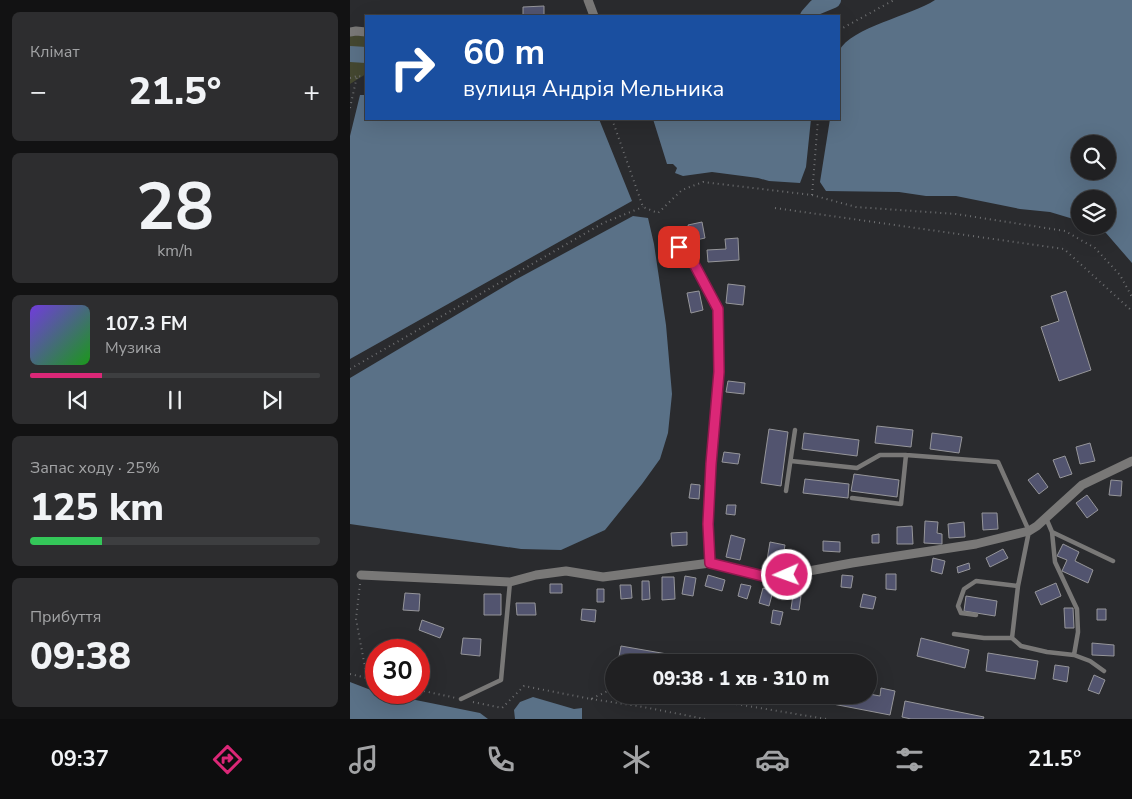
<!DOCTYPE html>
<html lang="uk">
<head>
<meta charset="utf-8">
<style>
	:root { --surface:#202022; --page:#2d2d2f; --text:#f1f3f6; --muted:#a2a3a5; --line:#3d3e40; --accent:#db2777 }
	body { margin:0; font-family:"Nunito Sans",sans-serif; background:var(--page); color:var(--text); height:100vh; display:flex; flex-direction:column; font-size:19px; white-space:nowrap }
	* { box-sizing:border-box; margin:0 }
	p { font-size:16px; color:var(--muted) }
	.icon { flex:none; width:28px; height:28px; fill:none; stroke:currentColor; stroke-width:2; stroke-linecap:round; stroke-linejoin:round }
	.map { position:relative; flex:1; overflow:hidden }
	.drawer { display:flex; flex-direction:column; gap:12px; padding:12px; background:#121213; width:350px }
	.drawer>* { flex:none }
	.banner { position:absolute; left:15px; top:15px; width:475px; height:105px; border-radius:0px; box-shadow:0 5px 20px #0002,0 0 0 1px var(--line); background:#1a4fa0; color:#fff; overflow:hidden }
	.buttons { position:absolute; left:721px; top:135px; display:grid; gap:10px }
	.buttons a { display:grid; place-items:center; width:45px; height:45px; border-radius:50%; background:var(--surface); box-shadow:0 5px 20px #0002,0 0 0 1px var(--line); font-size:25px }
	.speed { position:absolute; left:15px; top:639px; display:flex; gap:10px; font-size:25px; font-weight:700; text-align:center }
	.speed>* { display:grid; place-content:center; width:65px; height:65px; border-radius:50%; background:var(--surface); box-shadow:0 5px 20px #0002,0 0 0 1px var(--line); line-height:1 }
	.speed .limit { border:8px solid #d22; background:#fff; color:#111 }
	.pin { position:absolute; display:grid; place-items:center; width:42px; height:42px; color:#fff; margin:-21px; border-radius:10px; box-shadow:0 2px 8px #0006 }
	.me { position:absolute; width:55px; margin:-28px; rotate:268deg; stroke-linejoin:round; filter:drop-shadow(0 0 4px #0008) }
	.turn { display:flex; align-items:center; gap:18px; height:105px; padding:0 15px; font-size:22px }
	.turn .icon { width:65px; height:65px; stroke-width:2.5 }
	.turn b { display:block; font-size:35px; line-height:42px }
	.big { font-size:38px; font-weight:800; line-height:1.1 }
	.drawer .card { flex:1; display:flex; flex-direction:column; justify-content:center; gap:8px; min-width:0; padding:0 18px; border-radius:8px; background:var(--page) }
	.drawer .dial { align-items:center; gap:0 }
	.dial b { font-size:65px; line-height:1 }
	.song { display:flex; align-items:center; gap:15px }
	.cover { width:60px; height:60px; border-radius:8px; background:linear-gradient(135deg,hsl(260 70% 55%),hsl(120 70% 35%)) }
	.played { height:5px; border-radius:2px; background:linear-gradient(90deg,var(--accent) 25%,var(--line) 25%) }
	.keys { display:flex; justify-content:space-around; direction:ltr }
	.heat { display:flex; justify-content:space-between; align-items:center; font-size:28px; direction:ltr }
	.charge { height:8px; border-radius:4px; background:linear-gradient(90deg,#34c759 25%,var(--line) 0) }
	.trip { position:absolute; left:255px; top:654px; width:272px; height:50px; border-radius:25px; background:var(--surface); box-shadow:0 5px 20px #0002,0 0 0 1px var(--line); font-weight:800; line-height:50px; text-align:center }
	.dock { display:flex; height:80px; justify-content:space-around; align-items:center; background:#0d0d0e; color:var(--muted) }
	.dock .icon { width:35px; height:35px }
	.dock .on { color:var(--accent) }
	.dock b { font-size:22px; color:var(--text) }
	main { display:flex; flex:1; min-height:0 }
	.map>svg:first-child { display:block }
	.green { fill:#444730 }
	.water { fill:#5a7187; fill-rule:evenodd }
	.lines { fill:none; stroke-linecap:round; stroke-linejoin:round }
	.river { stroke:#5a7187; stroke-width:16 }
	.building { fill:#52546f; stroke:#96969a }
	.path { stroke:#6f7072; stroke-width:2; stroke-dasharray:1 4; stroke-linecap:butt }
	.lane { stroke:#797877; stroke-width:4.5 }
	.street { stroke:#797877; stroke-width:9 }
	.route-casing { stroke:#8e194d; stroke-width:12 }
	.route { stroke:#db2777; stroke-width:9 }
</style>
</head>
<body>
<main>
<section class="drawer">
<div class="card"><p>Клімат</p>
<div class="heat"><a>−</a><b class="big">21.5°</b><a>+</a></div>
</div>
<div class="card dial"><b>28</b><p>km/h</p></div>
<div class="card">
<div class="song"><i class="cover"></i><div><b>107.3 FM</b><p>Музика</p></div></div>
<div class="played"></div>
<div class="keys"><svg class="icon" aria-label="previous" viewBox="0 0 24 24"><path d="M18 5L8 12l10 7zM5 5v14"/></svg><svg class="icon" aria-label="pause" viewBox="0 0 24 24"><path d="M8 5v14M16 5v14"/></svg><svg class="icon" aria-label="next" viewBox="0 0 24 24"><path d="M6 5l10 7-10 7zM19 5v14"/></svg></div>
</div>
<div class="card"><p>Запас ходу · 25%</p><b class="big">125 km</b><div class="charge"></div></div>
<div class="card"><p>Прибуття</p><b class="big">09:38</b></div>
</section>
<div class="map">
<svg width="782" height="719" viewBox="0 0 782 719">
	<rect width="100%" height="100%" fill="#2a2b2e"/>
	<path class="green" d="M0,32H16V74L0,84Z"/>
	<path class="water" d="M585,0H782V263L756,233L742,226H758V199H730V221L700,212L670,209L606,196H576L549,192L476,191L470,182L480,119H489V51C501,27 561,16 585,0ZM730,144H758V171H730Z
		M10,95H16V119H249L282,201L0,359V136Z
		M303,119H461L456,167L450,183L419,181L408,178L362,172L333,176L325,173L327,168L323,164H317Z
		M283,216L298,218L304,244L316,325L322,394L318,433L310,459L292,484L255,530L211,550L171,549L0,524V378L165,280Z
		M0,682L26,692L130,713L138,719H0Z
		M183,697L224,709L232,708V719H165L164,710L170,702Z"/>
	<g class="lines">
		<path class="river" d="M458,16L466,7L483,0
			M0,54L16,55"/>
	</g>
	<path class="building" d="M194,6V16H173V7Z
		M352,222L355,238L342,241L338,225Z
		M388,238L389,260L358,262L357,250L376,249L375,239Z
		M378,284L395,286L393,305L376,303Z
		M349,291L353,310L341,313L337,293Z
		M716,291L741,370L709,381L691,327L709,321L701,296Z
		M378,381L395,383L394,394L376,392Z
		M527,426L563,430L561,447L525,443Z
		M419,429L438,432L431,486L411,483Z
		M454,433L509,440L507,456L452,449Z
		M582,433L612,437L609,453L580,449Z
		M740,443L745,461L730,464L726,447Z
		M374,452L390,454L388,464L372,462Z
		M715,456L722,474L710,478L703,460Z
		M688,473L698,487L689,494L678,480Z
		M504,474L549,480L547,497L501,491Z
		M455,479L499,484L498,498L453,493Z
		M761,480L772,481L771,496L759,495Z
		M341,484L350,485L349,499L339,498Z
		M737,495L748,510L737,518L726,503Z
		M377,505H386L385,515L376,514Z
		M632,513H647L648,529L633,530Z
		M575,521L588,522L587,533L592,534V544L574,543Z
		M614,522L615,537L599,538L598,524Z
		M562,526L563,544H547V527Z
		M337,532V545L322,546L321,533Z
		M529,534V543H522V535Z
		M381,535L395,539L390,560L376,557Z
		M473,541L490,542V552L473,551Z
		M420,542L435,545L432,563L417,560Z
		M713,544L729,552L725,561L743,570L738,583L712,571L717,560L707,556Z
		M653,549L658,558L640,567L636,558Z
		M583,558L595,561L592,574L581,571Z
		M619,563L620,569L608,573L607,567Z
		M536,574H546V590L536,589Z
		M358,575L375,580L372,591L355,586Z
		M492,575L503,576L501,588L491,587Z
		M335,576L346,578L343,596L332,594Z
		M312,577H324L325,599L312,600Z
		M292,581H299L300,599L292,600Z
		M706,583L711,596L691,605L685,592Z
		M200,584H212V593H200Z
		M391,584L401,586L397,599L388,596Z
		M270,585H281L282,598L271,599Z
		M413,588L423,591L419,606L409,603Z
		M247,589H254V602H247Z
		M55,593L70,594L69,611L53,610Z
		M134,594H151V615H134Z
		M513,594L526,597L523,609L510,607Z
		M443,595L451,596L449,610L441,609Z
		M616,596L647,601L645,616L614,611Z
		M166,603H185L186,615H167Z
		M714,608H723L724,628H715Z
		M232,609L246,610L245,622L231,620Z
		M747,609H756V620H747Z
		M423,610L433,612L430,625L421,623Z
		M72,620L94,628L90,638L69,630Z
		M113,638L131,639L130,656L111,654Z
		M571,638L619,650L615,668L567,656Z
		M742,643L764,645V656L742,655Z
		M271,646L363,662H268Z
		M638,653L688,661L685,679L636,671Z
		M705,665L719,667L717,682L703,679Z
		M744,675L755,680L749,694L738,690Z
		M531,688L545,691L540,715L436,695L519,694L530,696Z
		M555,701L634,717L633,719H561L552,717Z"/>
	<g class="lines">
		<path class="path" d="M489,30L544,0
			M0,78L7,76
			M0,108L7,76L16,77
			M262,119L293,207L308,213L332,190L353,182L462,195L506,207L606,214L715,231L745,248L770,275L782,297
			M462,195L468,119
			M425,208L714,249L782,311
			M0,369L253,223L293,207
			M10,584L6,619L17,678L26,680
			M0,674L17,678
			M69,690L106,698
			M332,695L476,719
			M241,699L288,706L355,719
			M123,702L152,708L174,686L241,699L264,688"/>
		<path class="lane" d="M441,461L507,468L530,455H556L648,462L679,531L668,586L662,638L671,646L697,652L724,655L728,632L727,609L705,562L702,532L696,518
			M436,491L445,430
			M502,498L551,504L556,455
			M702,532L763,561
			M626,615L611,613L608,606L614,589L626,581L668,586
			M604,634L634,638H662
			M724,655L740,661L754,671
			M111,699L151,680L160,582"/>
		<path class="street" d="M238,0L244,16
			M0,32L6,31L16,32
			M329,247L342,260L368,309L369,372L361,464L358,523L360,563
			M11,575L160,582L186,575L216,571L253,577L360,563L421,578L502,563L626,544L679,531L687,526L732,485L782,461"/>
	</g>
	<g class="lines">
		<defs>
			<path id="route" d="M329,247L342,260L368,309L369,372L361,464L358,524L360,563L421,578L437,575"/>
		</defs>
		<use href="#route" class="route-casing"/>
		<use href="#route" class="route"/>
	</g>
</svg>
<div class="buttons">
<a><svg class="icon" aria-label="search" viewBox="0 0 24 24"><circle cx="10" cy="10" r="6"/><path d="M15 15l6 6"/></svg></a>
<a><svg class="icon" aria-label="layers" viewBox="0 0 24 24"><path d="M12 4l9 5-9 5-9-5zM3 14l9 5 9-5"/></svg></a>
</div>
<div class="speed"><div class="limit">30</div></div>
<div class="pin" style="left:329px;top:247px;background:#d93025"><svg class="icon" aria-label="arrive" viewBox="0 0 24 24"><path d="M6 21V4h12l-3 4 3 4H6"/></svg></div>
<svg class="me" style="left:437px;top:575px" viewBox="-20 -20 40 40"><circle r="17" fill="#db2777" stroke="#fff" stroke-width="3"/><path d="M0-11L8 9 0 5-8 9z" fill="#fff"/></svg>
<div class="trip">09:38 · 1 хв · 310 m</div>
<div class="banner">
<div class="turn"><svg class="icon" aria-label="right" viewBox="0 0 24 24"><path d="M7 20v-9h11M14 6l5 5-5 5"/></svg><div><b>60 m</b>вулиця Андрія Мельника</div></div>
</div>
</div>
</main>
<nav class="dock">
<b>09:37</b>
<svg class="icon on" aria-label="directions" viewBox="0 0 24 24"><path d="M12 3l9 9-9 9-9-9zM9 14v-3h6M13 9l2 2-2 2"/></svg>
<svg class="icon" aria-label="music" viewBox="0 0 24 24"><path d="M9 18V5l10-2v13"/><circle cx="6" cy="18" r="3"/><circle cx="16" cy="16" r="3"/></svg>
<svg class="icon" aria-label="phone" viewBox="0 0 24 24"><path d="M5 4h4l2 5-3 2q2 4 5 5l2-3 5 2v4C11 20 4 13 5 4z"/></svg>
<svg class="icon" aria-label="climate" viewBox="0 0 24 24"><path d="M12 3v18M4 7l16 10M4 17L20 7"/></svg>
<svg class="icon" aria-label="car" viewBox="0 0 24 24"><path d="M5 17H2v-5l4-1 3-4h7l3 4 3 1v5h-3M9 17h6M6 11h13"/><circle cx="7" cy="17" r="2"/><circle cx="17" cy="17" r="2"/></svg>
<svg class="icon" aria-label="filters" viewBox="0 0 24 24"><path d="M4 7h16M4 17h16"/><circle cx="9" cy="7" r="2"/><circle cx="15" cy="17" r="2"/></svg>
<b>21.5°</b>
</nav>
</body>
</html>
